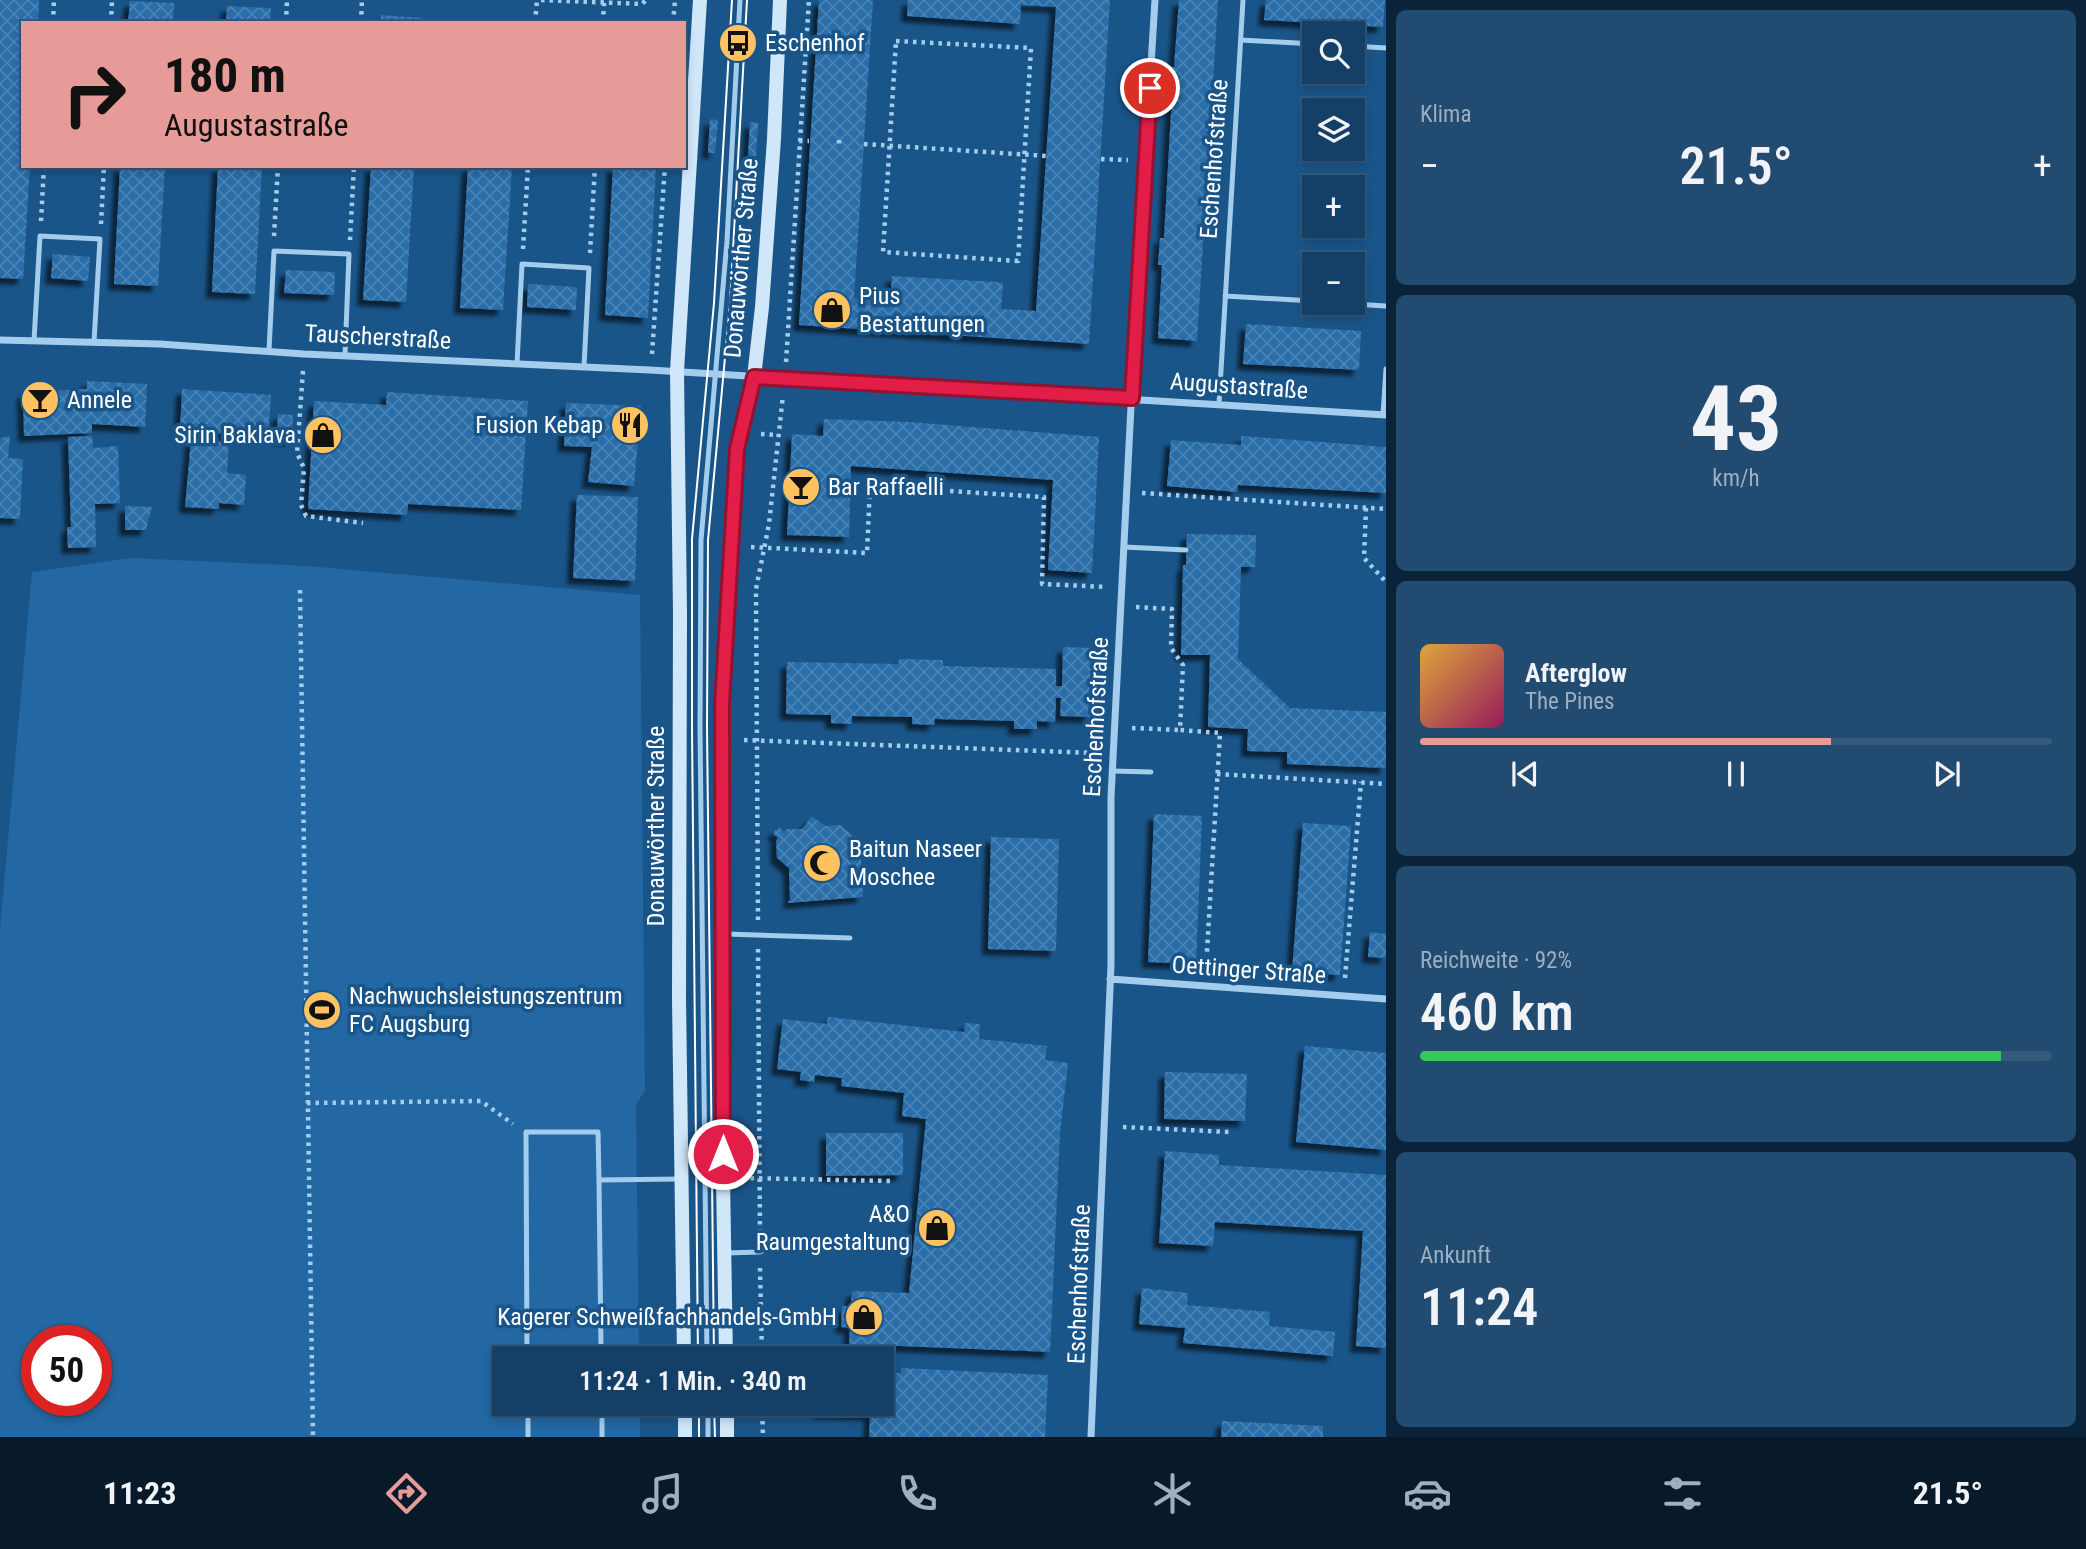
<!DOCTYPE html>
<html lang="de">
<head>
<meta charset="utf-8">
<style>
	:root { --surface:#144067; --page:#214b70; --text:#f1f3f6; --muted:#9dafc0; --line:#33597b; --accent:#e69b98 }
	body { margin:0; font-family:"Roboto Condensed",sans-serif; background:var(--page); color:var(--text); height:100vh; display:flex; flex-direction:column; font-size:26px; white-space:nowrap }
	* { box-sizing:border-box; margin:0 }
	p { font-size:23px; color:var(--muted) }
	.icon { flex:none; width:38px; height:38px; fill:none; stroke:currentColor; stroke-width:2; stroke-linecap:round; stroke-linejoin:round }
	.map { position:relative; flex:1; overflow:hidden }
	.panel { display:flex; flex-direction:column; gap:10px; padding:10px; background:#0b2339; width:700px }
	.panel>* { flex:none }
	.banner { position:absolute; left:21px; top:21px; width:665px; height:147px; border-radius:0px; box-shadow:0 4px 10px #0003,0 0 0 2px var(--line); background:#e69b98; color:#111; overflow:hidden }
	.fabs { position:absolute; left:1302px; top:21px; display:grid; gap:14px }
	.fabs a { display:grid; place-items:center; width:63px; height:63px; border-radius:0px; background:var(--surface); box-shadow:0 4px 10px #0003,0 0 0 2px var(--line); font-size:35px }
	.speed { position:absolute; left:21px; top:1325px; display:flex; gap:14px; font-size:35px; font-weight:700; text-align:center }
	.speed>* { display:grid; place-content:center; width:91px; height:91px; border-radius:50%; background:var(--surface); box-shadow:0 4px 10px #0003,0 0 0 2px var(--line); line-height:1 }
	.speed .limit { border:10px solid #d22; background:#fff; color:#111 }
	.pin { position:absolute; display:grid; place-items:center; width:60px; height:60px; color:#fff; margin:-30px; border:4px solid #fff; border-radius:50%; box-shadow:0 2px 7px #0007 }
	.me { position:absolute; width:77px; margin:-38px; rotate:0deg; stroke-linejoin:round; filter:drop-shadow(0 0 5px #0008) }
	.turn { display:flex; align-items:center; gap:24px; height:147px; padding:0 28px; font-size:32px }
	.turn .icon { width:91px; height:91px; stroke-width:2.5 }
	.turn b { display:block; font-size:49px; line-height:60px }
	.big { font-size:52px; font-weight:600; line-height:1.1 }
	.panel .widget { flex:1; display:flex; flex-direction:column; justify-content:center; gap:10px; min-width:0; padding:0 24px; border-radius:10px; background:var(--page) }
	.panel .dial { align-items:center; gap:0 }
	.dial b { font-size:91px; line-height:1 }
	.song { display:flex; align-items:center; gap:21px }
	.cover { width:84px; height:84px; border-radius:10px; background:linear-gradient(135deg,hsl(40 70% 55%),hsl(330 70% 35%)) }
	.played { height:7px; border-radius:4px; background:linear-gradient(90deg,var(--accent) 65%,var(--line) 65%) }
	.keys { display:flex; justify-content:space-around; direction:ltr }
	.heat { display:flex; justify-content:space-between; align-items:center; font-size:38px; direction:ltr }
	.charge { height:10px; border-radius:5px; background:linear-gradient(90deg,#34c759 92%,var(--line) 0) }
	.trip { position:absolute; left:492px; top:1346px; width:402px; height:70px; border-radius:0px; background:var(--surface); box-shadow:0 4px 10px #0003,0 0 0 2px var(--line); font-weight:600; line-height:70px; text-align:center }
	.tabs { display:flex; height:112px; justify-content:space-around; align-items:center; background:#081a29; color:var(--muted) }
	.tabs .icon { width:49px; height:49px }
	.tabs .active { color:var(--accent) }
	.tabs b { font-size:32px; color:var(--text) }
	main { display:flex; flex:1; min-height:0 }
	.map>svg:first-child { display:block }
	.pitch { fill:#2368a3; fill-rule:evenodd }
	.building { fill:url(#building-cross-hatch); filter:url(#shadow) }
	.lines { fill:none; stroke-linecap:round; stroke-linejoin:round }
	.path { stroke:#a4cced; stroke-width:4.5; stroke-dasharray:3.5 5; stroke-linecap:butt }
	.lane { stroke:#a4cced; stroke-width:5 }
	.street { stroke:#a4cced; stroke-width:7 }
	.secondary { stroke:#d0e6f9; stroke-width:14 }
	.tram { stroke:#fff; stroke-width:2 }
	.route-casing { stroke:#92132f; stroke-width:18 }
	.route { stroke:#e11d48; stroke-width:12 }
	.labels { text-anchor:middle; stroke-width:7; stroke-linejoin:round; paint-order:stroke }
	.poi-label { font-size:24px; fill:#fff; stroke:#1a5589; text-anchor:start }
	.street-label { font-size:24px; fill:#fff; stroke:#1a5589 }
</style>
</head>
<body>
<main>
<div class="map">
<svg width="1386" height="1437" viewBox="0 0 1386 1437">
	<defs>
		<pattern id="building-cross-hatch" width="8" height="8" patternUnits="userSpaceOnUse" patternTransform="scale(1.75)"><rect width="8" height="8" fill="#296da8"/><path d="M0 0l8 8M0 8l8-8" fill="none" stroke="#4983b5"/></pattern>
		<filter id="shadow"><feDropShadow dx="-6" dy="6" stdDeviation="2" flood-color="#0009"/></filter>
	</defs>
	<rect width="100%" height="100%" fill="#1a5589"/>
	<path class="pitch" d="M132,558L306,566L640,595L645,1090L636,1105L639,1358H504V1404H640V1437H0V929L32,572ZM37,1340H96V1400H37Z"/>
	<path class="building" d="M0,0H39L38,23H23V166H30L23,279L0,278Z
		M819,0H873L854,298L890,302L892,276L996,282L1003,283L1001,309L1036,311L1056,7L1021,5L1020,24L907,16L908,0H1110L1089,344L799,325Z
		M1179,0H1218L1197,341L1158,338L1162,265H1158L1160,238H1164L1172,95H1169L1171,67H1174Z
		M1266,0H1385L1383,27L1264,20Z
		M130,1L174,3L173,23H128Z
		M227,6L271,8L270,23H226Z
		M381,15L423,18V23H380Z
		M710,119L718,120L715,153H708Z
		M750,122L758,123L756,156H748Z
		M120,166H165L158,286L114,284Z
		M218,166H262L255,294L212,292Z
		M371,166H414L406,302L363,300Z
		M468,166H512L503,310L460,308Z
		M613,166H656L648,318L605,315Z
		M53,254L90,257L88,281L51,278Z
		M286,270L335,272L334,295L284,293Z
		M528,284L577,287L576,310L527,307Z
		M1246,324L1361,331L1359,370L1243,364Z
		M87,381L147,384L145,427L92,424V433L24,436L23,392L87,389Z
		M182,389L271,395L268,437L180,431Z
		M387,392L528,401L521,510L408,504L407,515L308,509L314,401L386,405Z
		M566,403L641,406L634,486L588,482L592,447L564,446Z
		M278,414L293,415L292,440L277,439Z
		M824,419L909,422L1099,437L1092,573L1048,570L1053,480L851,466L849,537L787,535L792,434L823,436Z
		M10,436L8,458L23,459L20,519L0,518V438Z
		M92,436L93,448L118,446L120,503L95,504L96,547L68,548L67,527H71L68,437Z
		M1241,436L1386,447V493L1238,485L1237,492L1167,486L1171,440L1241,445Z
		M191,440L229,442L227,473L246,475L244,505L219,503V509L185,507Z
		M577,495L638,497L635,581L573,578Z
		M125,506L152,507L146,530H125Z
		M1187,534L1256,535L1255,567H1241L1238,659L1290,708L1386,712V768L1287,764V752L1247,751L1248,729L1208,727L1210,655H1181L1183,565H1186Z
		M1063,647L1092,648L1090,717L1060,716L1061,698H1056L1055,722L1037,721V729H1014V721L935,719L934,725L912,724V717L852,716V724L831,723V715L786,714L787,662L898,664L899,659L943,660V666L1056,669V686H1062Z
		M1154,814L1202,816L1196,964L1148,962Z
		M812,816L825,826L840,825L860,842L863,897L787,903L790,900L789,868L777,858L776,841L778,838L773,833L779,827L784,832L786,829H802Z
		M1303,823L1351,826L1340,975L1292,972Z
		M991,837L1059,839L1056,951L988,949Z
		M1370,932L1386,934V958L1368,957Z
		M828,1017L964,1032L965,1023L980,1024L979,1039L1047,1046L1045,1060L1068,1063L1060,1133L1050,1352L849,1344L850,1328L841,1327L842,1306L851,1307L852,1291L909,1293L926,1119L902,1116L904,1093L841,1086L842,1078L815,1075L814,1082L800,1080L801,1072L777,1069L783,1019L827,1024Z
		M1305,1046L1386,1053V1150L1296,1142Z
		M1165,1072L1247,1074L1245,1121L1164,1119Z
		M826,1133H903V1175L826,1176Z
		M1165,1151L1219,1155V1165L1386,1175V1348L1356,1346L1363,1231L1215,1222L1213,1246L1159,1243Z
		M1142,1288L1188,1293L1187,1305L1270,1312L1269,1326L1335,1332L1333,1356L1183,1343L1185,1328L1139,1324Z
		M901,1368L1048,1375L1045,1437H869L870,1414L820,1413L821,1404H882V1372L901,1373Z
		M1222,1421L1323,1426V1437H1221Z"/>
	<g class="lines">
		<path class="path" d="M541,0L642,4L646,0
			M53,23L54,0
			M111,23L112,0
			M286,23L287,0
			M361,23L362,0
			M535,23L537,0
			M603,23L604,3
			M673,23L675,0
			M896,41L1031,48L1018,261L883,252Z
			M839,140V145
			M799,141H809
			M864,144L1047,156
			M1101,159L1128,160
			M41,221L44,166
			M101,224L104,166
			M274,236L278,166
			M350,240L354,166
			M523,249L528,166
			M590,253L595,166
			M652,354L665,166
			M786,362L809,0
			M303,371L297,453L304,468L301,505L306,516L363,523
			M761,434L777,435
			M1142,493L1386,509
			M1366,508L1364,558L1386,582
			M751,547L867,553L870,486L1044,497L1042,584L1107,587
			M300,590L313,1437
			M1136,607L1172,609L1171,648L1183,665L1180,730L1220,733L1206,968
			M1132,728L1180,730
			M744,740L1095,753
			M1217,774L1386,784
			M758,920L756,589L769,524L783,395
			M758,949L760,1235
			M1345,978L1361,782
			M307,1103L481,1101L513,1124
			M1123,1127L1229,1132
			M742,1178L890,1181
			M760,1268L762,1358
			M762,1404L763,1437"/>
		<path class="lane" d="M1241,40L1314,44
			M1353,46L1386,48
			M1225,296L1314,301
			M1336,303L1386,306
			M34,341L40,236L100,239L94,342
			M269,350L274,251L349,254L345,355
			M517,364L522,264L589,268L584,367
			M1219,404L1243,0
			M1383,415L1386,369
			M1124,547L1186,550
			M1113,771L1151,772
			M726,934L850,938
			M599,1180L601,1348
			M725,1253L760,1252L779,1243
			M527,1358L526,1132H598L599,1180L681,1179
			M602,1358L601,1348L683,1349
			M707,1358L700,728L701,540L727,241L740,0
			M528,1404V1437
			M602,1404V1437
			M708,1404V1437"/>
		<path class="street" d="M0,340L160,344L304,354L650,370L1386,415
			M1110,979L1386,999
			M1091,1437L1111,965V797L1136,309L1155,0"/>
		<path class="secondary" d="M684,1358L679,999L680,613L677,371L700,0
			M726,1358L723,1178L722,704L730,546L737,449L754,377L762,307L774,139L780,0
			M685,1404V1437
			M727,1404V1437"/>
		<path class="tram" d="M698,1358L692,728V539L714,303L732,0
			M714,1358L707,728L708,540L730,304L747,0
			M699,1404V1437
			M714,1404L715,1437"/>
	</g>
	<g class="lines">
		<defs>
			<path id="route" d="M723,1154L722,704L737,449L754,377L1132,398L1150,88"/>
		</defs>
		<use href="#route" class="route-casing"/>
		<use href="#route" class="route"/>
	</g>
	<defs>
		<symbol id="bus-disc" viewBox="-11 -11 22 22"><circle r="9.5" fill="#ffc260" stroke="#1a5589"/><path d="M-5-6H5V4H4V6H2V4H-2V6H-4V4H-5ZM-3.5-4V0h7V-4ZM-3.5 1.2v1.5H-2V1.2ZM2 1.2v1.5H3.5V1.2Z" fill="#111"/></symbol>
		<symbol id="shop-disc" viewBox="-11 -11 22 22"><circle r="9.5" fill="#ffc260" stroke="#1a5589"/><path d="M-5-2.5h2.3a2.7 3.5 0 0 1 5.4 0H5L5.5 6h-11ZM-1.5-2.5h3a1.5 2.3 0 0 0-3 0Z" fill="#111"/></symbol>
		<symbol id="bar-disc" viewBox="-11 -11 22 22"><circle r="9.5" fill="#ffc260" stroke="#1a5589"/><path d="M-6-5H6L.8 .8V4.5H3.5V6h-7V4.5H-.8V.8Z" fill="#111"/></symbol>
		<symbol id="restaurant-disc" viewBox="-11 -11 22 22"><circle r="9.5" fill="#ffc260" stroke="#1a5589"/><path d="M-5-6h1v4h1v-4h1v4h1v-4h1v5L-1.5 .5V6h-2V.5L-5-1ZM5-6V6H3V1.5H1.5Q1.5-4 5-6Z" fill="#111"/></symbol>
		<symbol id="mosque-disc" viewBox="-11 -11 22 22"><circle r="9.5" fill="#ffc260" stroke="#1a5589"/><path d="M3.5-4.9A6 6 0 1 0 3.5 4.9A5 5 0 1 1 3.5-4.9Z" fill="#111"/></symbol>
		<symbol id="stadium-disc" viewBox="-11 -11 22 22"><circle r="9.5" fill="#ffc260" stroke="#1a5589"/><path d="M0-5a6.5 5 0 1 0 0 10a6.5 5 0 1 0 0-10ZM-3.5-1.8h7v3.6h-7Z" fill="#111"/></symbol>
	</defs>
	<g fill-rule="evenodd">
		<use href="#bus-disc" x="716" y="21" width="44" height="44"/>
		<use href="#shop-disc" x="810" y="288" width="44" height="44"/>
		<use href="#bar-disc" x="18" y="378" width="44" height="44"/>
		<use href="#restaurant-disc" x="608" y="403" width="44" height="44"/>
		<use href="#shop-disc" x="301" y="413" width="44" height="44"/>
		<use href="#bar-disc" x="779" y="465" width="44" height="44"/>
		<use href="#mosque-disc" x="800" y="841" width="44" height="44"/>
		<use href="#stadium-disc" x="300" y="988" width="44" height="44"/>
		<use href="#shop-disc" x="915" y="1206" width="44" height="44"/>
		<use href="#shop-disc" x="842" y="1295" width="44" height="44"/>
	</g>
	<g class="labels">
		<g class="poi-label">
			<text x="765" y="51">Eschenhof</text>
			<text x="859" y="304">Pius<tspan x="859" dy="28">Bestattungen</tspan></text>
			<text x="67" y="408">Annele</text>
			<text x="603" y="433" text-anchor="end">Fusion Kebap</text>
			<text x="296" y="443" text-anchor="end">Sirin Baklava</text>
			<text x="828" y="495">Bar Raffaelli</text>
			<text x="849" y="857">Baitun Naseer<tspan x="849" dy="28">Moschee</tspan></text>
			<text x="349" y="1004">Nachwuchsleistungszentrum<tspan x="349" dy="28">FC Augsburg</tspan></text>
			<text x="910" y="1222" text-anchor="end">A&amp;O<tspan x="910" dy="28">Raumgestaltung</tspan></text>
			<text x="837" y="1325" text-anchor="end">Kagerer Schweißfachhandels-GmbH</text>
		</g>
		<g class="street-label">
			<text transform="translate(1214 159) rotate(-86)" y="8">Eschenhofstraße</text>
			<text transform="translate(741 258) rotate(-85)" y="8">Donauwörther Straße</text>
			<text transform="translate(378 337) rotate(3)" y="8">Tauscherstraße</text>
			<text transform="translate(1239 386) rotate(4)" y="8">Augustastraße</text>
			<text transform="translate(1096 717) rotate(-87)" y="8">Eschenhofstraße</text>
			<text transform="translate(656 826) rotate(-90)" y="8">Donauwörther Straße</text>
			<text transform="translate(1249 970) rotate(4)" y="8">Oettinger Straße</text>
			<text transform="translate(1079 1284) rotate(-88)" y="8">Eschenhofstraße</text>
		</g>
	</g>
</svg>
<div class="fabs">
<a><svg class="icon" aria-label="search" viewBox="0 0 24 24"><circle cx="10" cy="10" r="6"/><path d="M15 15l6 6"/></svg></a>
<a><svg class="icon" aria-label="layers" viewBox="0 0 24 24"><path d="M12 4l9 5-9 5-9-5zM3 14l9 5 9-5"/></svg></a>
<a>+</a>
<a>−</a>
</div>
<div class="speed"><div class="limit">50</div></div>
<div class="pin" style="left:1150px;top:88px;background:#d93025"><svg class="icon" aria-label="arrive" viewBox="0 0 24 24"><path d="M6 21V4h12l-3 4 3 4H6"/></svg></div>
<svg class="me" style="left:723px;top:1154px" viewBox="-20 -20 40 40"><circle r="17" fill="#e11d48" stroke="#fff" stroke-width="3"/><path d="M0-11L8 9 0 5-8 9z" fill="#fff"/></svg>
<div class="trip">11:24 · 1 Min. · 340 m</div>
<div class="banner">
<div class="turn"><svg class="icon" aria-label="right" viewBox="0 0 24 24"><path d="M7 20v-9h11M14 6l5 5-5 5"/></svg><div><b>180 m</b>Augustastraße</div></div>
</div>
</div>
<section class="panel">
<div class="widget"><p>Klima</p>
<div class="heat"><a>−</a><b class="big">21.5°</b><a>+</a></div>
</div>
<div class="widget dial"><b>43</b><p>km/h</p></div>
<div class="widget">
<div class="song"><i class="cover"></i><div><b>Afterglow</b><p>The Pines</p></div></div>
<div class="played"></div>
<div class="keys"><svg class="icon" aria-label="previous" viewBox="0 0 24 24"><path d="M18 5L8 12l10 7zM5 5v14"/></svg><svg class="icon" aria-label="pause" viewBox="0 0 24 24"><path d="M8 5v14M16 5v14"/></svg><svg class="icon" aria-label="next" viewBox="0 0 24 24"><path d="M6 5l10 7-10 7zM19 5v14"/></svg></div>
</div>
<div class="widget"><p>Reichweite · 92%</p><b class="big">460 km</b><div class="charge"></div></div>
<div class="widget"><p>Ankunft</p><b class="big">11:24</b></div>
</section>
</main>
<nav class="tabs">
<b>11:23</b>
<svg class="icon active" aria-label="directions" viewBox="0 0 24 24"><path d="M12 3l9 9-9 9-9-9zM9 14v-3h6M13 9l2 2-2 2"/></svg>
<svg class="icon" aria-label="music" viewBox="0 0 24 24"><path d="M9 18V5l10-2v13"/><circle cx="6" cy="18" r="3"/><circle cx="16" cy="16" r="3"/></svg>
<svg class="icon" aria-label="phone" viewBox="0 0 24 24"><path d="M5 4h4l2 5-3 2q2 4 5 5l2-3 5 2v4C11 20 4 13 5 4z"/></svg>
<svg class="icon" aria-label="climate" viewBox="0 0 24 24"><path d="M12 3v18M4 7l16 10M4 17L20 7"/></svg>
<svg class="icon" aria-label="car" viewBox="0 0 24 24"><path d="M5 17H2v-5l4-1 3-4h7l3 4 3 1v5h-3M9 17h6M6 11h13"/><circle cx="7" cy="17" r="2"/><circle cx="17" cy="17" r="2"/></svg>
<svg class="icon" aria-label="filters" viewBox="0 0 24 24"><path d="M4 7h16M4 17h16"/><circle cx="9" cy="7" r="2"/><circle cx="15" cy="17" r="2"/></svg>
<b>21.5°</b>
</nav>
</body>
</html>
